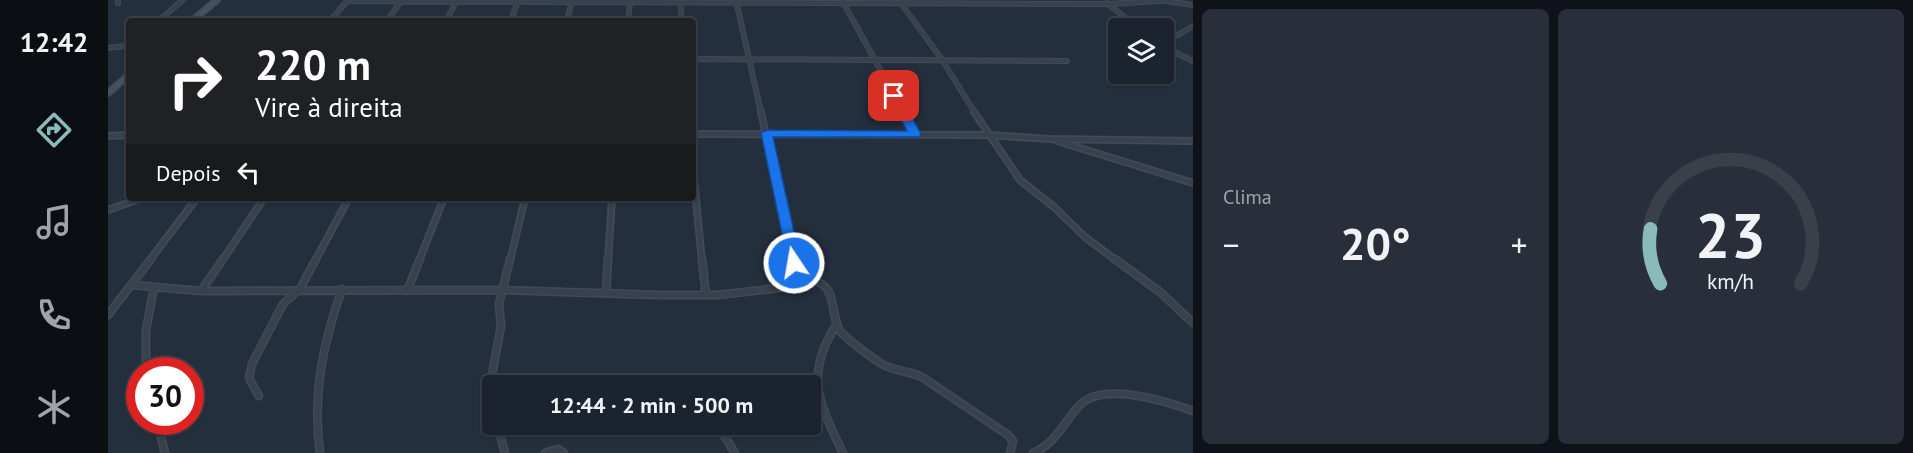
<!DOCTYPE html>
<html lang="pt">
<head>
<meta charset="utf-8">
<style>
	:root { --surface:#1b232e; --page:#282f3a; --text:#f1f3f6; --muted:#a0a4aa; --line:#39404a; --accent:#8bbbb9 }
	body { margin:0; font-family:"PT Sans",sans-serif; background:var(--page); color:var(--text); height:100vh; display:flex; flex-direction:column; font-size:22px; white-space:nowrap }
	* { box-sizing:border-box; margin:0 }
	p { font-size:20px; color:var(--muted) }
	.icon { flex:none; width:33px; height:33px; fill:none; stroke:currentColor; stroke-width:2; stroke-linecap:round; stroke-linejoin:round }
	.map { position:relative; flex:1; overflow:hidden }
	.drawer { display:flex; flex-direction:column; gap:9px; padding:9px; background:#0f1319; width:720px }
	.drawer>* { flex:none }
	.banner { position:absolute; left:18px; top:18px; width:570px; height:183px; border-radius:6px; box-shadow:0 2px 4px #0004,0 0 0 2px var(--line); background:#202124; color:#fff; overflow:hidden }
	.controls { position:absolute; left:1000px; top:18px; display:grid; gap:12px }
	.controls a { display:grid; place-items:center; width:66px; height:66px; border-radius:6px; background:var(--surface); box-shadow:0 2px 4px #0004,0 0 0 2px var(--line); font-size:30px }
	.speed { position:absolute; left:18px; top:357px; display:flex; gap:12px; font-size:30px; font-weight:700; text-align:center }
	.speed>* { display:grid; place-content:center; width:78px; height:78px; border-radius:50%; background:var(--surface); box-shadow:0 2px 4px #0004,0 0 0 2px var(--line); line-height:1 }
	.speed .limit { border:9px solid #d22; background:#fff; color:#111 }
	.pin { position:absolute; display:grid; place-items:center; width:51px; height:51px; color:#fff; margin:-26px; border-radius:12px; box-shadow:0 3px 9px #0006 }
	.me { position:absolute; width:66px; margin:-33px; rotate:348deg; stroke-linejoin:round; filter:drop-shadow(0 0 4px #0008) }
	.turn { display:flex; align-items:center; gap:21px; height:126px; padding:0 30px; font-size:27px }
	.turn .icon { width:78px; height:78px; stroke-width:2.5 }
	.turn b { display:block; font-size:42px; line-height:51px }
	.then { display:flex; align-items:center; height:57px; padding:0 30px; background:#0003; gap:12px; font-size:22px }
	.big { font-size:45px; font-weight:800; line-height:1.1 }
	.drawer .tile { flex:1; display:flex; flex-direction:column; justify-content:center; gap:9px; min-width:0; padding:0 21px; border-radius:9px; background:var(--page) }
	.drawer .dial { align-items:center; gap:0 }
	.dial svg { height:156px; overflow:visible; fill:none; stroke:var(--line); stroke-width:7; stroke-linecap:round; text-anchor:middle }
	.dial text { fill:var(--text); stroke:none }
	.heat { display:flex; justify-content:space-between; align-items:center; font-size:33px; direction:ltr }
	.drawer .tiles { flex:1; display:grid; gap:9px; grid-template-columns:repeat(2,1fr) }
	.trip { position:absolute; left:374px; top:375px; width:339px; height:60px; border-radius:6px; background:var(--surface); box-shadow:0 2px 4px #0004,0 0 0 2px var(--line); font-weight:800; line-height:60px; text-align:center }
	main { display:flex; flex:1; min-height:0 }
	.menu { display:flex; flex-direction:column; width:108px; justify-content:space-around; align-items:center; background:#0b0e12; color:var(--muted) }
	.menu .icon { width:42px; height:42px }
	.menu .on { color:var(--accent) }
	.menu b { font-size:27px; color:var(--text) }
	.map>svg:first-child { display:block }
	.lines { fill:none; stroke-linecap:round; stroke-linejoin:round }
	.minor-far2-casing { stroke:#414a57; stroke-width:6 }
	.minor-far1-casing { stroke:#414a57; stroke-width:8 }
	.minor-casing { stroke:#414a57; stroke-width:9 }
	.secondary-casing { stroke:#414a57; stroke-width:8 }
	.minor-far2 { stroke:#38414e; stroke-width:4 }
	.minor-far1 { stroke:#38414e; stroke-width:4.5 }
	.minor { stroke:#38414e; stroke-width:6 }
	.secondary { stroke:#465061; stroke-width:5 }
	.route { fill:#1a73e8; stroke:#114b97; stroke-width:1.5 }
</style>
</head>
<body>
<main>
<nav class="menu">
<b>12:42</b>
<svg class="icon on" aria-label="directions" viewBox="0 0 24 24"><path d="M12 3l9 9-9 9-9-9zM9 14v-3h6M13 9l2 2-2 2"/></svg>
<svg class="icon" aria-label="music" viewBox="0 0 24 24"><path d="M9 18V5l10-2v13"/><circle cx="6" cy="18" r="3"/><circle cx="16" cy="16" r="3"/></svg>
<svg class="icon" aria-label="phone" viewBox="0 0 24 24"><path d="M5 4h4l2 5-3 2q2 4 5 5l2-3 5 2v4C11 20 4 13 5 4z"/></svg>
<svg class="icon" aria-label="climate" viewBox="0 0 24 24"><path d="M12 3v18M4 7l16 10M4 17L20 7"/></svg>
</nav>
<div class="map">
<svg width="1085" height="453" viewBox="0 0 1085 453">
	<rect width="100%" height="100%" fill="#242f3e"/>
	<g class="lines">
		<defs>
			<path id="minor-far2" d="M10,0V3
				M572,0L574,21
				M628,0L653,113
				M1051,0L1085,5
				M239,1L1000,4L1053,1
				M735,2L796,113
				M792,2L833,58L867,113
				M999,3L1030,28
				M50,21L75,0
				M222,21L240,0
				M279,21L293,1
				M338,21L349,0
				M403,21L410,0
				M459,21L464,0
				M520,21L522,2
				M21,41L16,46L21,48
				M1056,43L1085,26
				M1056,47L1085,61
				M0,48L16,46
				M585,59L959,61"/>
			<path id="minor-far1" d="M653,112L686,261
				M795,112L807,134
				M866,112L912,180L946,207L977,237L1009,261
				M585,134L880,135L941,139L1085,141
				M0,136L21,135
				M949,141L1085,183
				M585,169L594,261
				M0,210L34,198
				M41,261L89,198
				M114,261L156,198
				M207,261L241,198
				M311,261L336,198
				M402,261L417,198
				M500,261L504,198"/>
			<path id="minor" d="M594,259L598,295
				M1007,259L1052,292L1085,323
				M687,282C735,272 719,315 733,332C741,341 764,358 774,364C785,371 802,371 814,377L900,435L905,441L902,453
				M24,285L93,291L393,290L551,295H610L679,287L687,282L689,275L685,259
				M93,291L115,259
				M299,291L312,259
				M498,293L500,259
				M0,315L43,259
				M728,325C696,376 711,403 735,453
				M38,370V330L46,288
				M580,384L582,386
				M151,396L141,378L144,364L175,304L192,289L208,259
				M384,407L383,380L393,326L391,304L402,259
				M49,422L57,453
				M389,424L397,453
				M609,424L627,453
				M212,453C204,395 215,343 234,289
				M437,453L450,449L456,453
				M925,453C947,444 955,424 970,407C992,380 1057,401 1085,411"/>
			<path id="secondary" d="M84,21L109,0
				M0,93L21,75"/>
		</defs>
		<use href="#minor-far2" class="minor-far2-casing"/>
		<use href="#minor-far1" class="minor-far1-casing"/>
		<use href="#minor" class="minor-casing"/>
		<use href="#secondary" class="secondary-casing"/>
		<use href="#minor-far2" class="minor-far2"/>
		<use href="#minor-far1" class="minor-far1"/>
		<use href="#minor" class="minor"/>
		<use href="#secondary" class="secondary"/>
	</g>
	<path class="route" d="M786,93L792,96L813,134L811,137H665L693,263L691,267H681L653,133L659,130L799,131L781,96Z"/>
</svg>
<div class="controls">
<a><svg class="icon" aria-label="layers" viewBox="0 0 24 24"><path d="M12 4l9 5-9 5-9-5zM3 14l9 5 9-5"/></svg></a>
</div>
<div class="speed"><div class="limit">30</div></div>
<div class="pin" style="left:786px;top:96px;background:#d93025"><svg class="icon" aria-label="arrive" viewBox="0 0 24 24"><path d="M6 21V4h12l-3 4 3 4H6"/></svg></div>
<svg class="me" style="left:686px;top:263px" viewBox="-20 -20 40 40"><circle r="17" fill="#1a73e8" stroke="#fff" stroke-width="3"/><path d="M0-11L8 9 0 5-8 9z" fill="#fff"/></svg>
<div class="trip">12:44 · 2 min · 500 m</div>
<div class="banner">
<div class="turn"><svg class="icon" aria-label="right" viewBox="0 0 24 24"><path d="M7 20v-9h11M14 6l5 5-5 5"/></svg><div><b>220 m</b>Vire à direita</div></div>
<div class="then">Depois<svg class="icon" aria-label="left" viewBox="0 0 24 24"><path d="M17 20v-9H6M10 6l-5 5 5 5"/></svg></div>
</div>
</div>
<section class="drawer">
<div class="tiles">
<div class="tile"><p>Clima</p>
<div class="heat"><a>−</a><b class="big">20°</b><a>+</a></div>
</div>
<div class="tile dial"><svg viewBox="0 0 100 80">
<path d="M14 69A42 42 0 1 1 86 69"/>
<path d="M14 69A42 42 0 0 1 9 41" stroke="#8bbbb9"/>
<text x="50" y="56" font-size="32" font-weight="700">23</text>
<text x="50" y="72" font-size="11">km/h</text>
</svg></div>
</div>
</section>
</main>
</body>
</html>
